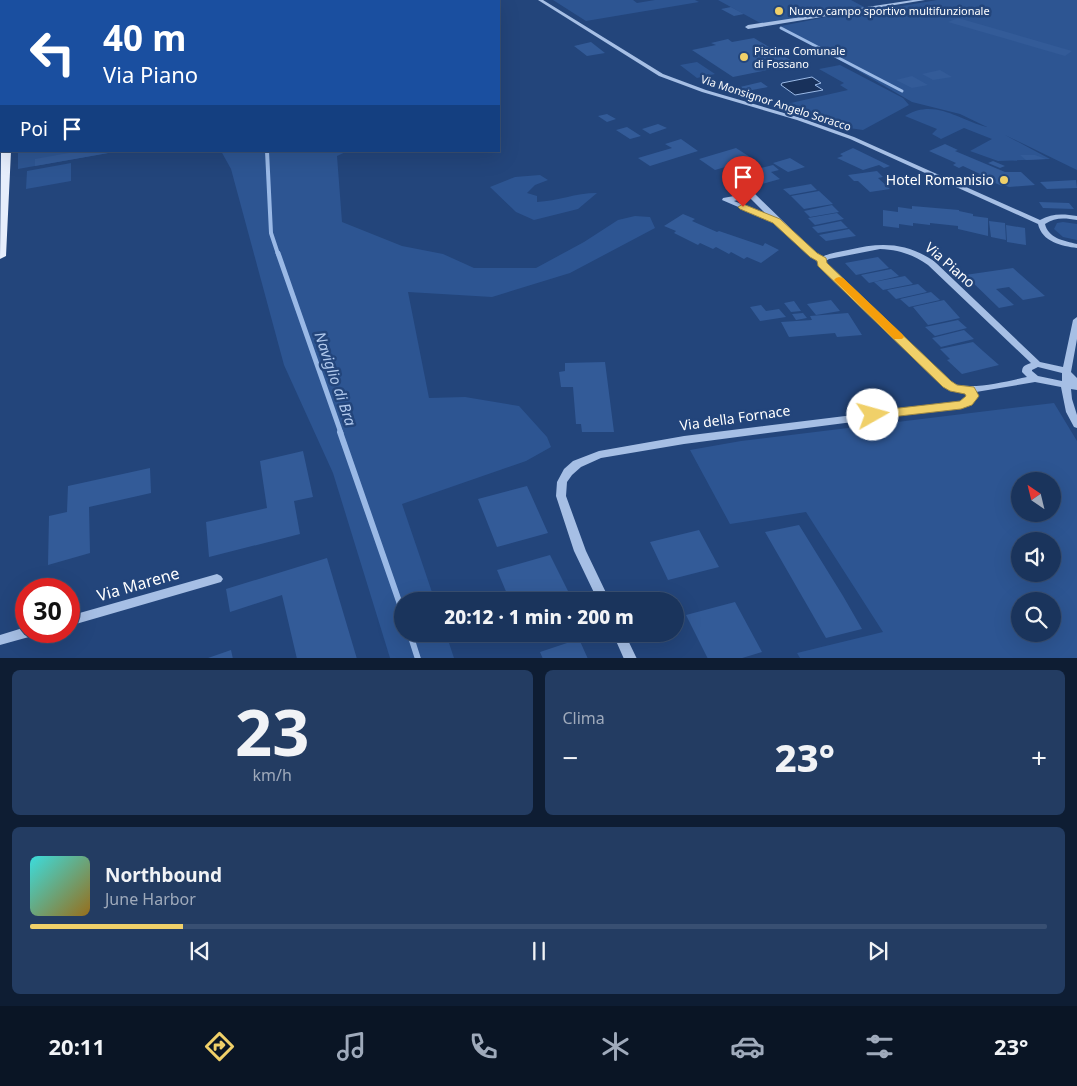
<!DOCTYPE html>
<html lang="it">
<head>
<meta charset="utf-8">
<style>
	:root { --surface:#1a345c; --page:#233c62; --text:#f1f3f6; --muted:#9faabb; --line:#384f72; --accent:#f0d069 }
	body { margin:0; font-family:"Noto Sans",sans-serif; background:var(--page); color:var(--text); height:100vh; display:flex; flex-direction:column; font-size:19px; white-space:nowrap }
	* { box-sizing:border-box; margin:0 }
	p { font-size:16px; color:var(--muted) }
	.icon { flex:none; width:28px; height:28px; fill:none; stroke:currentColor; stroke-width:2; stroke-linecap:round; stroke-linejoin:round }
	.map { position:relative; height:658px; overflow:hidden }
	.drawer { display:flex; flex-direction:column; gap:12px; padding:12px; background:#0e1d33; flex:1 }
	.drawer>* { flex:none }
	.guide { position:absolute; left:0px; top:0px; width:500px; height:152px; box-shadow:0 5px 20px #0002,0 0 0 1px var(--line); background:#1a4fa0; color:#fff; overflow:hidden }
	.needle { width:32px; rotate:325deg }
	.tools { position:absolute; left:1011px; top:472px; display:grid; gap:10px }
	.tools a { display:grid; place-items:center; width:50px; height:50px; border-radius:50%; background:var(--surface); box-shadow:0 5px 20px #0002,0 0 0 1px var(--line); font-size:25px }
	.speed { position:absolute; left:15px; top:578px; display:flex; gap:10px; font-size:25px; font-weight:700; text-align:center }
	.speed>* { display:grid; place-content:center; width:65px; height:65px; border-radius:50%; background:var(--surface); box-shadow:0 5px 20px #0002,0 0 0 1px var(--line); line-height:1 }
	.speed .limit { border:8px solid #d22; background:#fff; color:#111 }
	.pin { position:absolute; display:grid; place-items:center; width:42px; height:42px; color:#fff; margin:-51px -21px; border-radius:50% 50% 50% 0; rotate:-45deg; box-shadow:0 0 5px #0007 }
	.pin .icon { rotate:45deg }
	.me { position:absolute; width:55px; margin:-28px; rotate:83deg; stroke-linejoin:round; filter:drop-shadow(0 0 4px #0008) }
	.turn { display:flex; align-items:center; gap:18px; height:105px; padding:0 20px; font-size:22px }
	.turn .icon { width:65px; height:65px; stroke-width:2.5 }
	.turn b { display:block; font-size:35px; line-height:42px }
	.then { display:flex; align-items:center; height:48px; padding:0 20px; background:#0003; gap:10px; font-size:19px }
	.big { font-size:38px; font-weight:800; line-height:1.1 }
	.drawer .tile { flex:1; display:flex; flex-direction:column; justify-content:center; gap:8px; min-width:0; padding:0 18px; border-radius:8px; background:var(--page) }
	.drawer .dial { align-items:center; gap:0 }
	.dial b { font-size:65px; line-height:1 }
	.song { display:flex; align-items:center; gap:15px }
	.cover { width:60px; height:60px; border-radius:8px; background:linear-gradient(135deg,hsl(180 70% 55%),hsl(40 70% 35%)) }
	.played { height:5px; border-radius:2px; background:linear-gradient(90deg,var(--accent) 15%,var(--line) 15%) }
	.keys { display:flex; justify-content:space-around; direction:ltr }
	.heat { display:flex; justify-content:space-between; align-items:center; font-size:28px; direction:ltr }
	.drawer .tiles { flex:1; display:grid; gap:12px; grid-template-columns:1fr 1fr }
	.tile:last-child { grid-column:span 2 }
	.trip { position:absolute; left:394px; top:592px; width:290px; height:50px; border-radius:25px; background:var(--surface); box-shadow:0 5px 20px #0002,0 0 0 1px var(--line); font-weight:800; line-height:50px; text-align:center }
	.dock { display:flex; height:80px; justify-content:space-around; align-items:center; background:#0a1525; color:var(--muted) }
	.dock .icon { width:35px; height:35px }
	.dock .active { color:var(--accent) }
	.dock b { font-size:22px; color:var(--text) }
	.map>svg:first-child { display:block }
	.green { fill:#2d5592; fill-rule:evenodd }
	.water { fill:#18315b; stroke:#9ab9e6 }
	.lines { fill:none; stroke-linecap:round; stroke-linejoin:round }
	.stream-far3 { stroke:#9ab9e6; stroke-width:3 }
	.stream-far2 { stroke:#9ab9e6; stroke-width:4 }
	.stream-far1 { stroke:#9ab9e6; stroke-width:5 }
	.stream { stroke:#9ab9e6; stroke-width:6 }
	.building { fill:#335b98 }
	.minor { fill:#a6bfe5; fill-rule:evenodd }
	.major { fill:#e6eefc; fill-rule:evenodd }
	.route { fill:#f0d069; stroke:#9c8744 }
	.slow { fill:#f59e0b }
	.poi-dot { fill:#f0d069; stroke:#23457b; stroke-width:2 }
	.labels { text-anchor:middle; stroke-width:5; stroke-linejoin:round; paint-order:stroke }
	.far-poi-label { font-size:11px; fill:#fff; stroke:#23457b; text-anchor:start }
	.far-street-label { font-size:11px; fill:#fff; stroke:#23457b }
	.poi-label { font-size:14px; fill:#fff; stroke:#23457b; text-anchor:end }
	.street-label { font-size:14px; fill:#fff; stroke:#23457b }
	.water-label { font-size:15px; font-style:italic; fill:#b1c9ed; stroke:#23457b }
	.near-street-label { font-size:16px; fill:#fff; stroke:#23457b }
</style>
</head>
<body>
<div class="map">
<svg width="1077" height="659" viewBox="0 0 1077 659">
	<rect width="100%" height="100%" fill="#23457b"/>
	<path class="green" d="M5,0H201L202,1H6Z
		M553,0H633L637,3L655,0H695L699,2L586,21Z
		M718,0H851L866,8L762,24Z
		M937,0H1077V170L1005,135L1050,159L998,161L970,151L992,139L964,128L941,139L932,134L937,129L905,116C935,98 958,120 987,127L960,114L912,102L781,26L841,14L844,16Z
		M697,62L715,74L697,78L680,65Z
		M840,65L903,98L909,105L863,130L849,128L782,105L848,90L840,85L844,83L819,69Z
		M18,151H119L18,169Z
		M221,151H348L337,156L342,222L402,246L443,254L474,268H536L584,242L618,220L635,216L650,217L655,228L570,273L492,297L408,292L429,398L465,397L519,406L547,437L551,447L526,461L402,504L435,601H402V634H446L454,658H390L333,473L284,365L231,169Z
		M71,163V181L26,189L27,171Z
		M540,175L548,180L535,185L527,193L537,196V202C558,201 575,193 597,193L578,209L534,220L516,212L490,187L515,177Z
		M1063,222L1077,224V240L1063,237L1054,229L1057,223Z
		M1054,403L1077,441V658H800L797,653L883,632L806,512L730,524L690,450L741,441ZM1020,481H1052V514H1020ZM1020,541H1052V574H1020ZM1020,601H1052V634H1020Z"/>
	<path class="water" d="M812,77L821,83L815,85L823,90L795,95L781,85L782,83Z"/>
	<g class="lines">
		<path class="stream-far3" d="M781,28L902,91"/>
		<path class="stream-far2" d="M267,151L271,233L278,254"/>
		<path class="stream-far1" d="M278,253L341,433"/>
		<path class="stream" d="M340,432L402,610
			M410,634L418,659"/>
	</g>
	<path class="building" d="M731,7L744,14L734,16L721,9Z
		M958,18L1072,51L1065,56L948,22Z
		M754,38L797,64L733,77L692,50L716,45L711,43L728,39L732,42Z
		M591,42L605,53L587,56L574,46Z
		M940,70L952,77L933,80L922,74Z
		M912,76L928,85L912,88L896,80Z
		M761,82L768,87L747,91L740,87Z
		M607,114L616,119L607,122L598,116Z
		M658,124L667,128L650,134L642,129Z
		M627,127L641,136L630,139L616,130Z
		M681,139L698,151L650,166L638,158L672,148L665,144Z
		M945,144L958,150L955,151L1005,172H1021L1035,185L1009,187L1001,184L1002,186L977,175L980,174L963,166L959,168L953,165L956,163L929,151Z
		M736,148L753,159L715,170L699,159Z
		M853,148L890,166L884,168L879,165L863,170L837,158L843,156L840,154Z
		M80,151L114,152L35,166V159Z
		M1020,155H1035L1046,159L1026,160Z
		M790,158L805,167L788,172L773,163Z
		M993,161L1005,166L1000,168L988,163Z
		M773,165L779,170L771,172L780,179L762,184L759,181L751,183L754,185L736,189L722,178Z
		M877,171L883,177L878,178L890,189L870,192L858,181H854L848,175Z
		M1076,180L1077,188L1047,189L1040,182Z
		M811,184L817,190L790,195L783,189Z
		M819,191L833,204L804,209L791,196Z
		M1039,202L1069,203L1074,209L1043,208Z
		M832,205L839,212L810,217L804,211Z
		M912,206L959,210V211L973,214V216L988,218V236L958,229V226L930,223V225L913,223V226L899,224V228L883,226V210L898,212V207L912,209Z
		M837,213L844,219L815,225L808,218Z
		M683,214L695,219L692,221L717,232L719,231L763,246L765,243L779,250L761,263L747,257L744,259L731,252L729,254L716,247L713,249L700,243L698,245L674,233L676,231L664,226Z
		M841,221L848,228L818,233L812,227Z
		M989,221L1005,223L1006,240L991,237Z
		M1006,225L1025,228L1026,245L1007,242Z
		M849,229L856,236L826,241L819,235Z
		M878,257L889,268L856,275L845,263Z
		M1013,268L1045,296L1023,300L1009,287L996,289L1014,305L999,308L965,275Z
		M891,269L899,276L869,283L861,275Z
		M905,276L913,284L883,290L874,282Z
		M918,284L927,292L896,299L887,290Z
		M931,292L940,300L909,307L900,299Z
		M831,300L840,311L816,315L807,304Z
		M944,300L960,318L928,325L913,307Z
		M794,301L801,311L791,312L784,303Z
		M761,305L766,311L779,309L786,317L760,321L750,307Z
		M803,313L807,318L796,320L792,314Z
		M848,313L862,335L837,337L835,333L789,337L781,322L812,320L810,316Z
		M958,320L967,328L935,336L925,327Z
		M964,330L974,339L941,347L932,338Z
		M973,342L983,351L999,365L962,374L947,360L950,359L940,349Z
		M605,362L614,432H582L581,424H576L573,387H561L559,372L565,371V363Z
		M303,451L313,497L294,501L300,534L209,557L206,522L267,508L260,461Z
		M150,468L151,493L89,507L90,553L48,565L49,516L67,512L68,486Z
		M527,486L548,533L497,547L478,499Z
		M799,525L843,596L862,629L826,638L765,532Z
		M699,530L719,567L668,580L650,542Z
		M550,555L573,601H510L497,570Z
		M327,558L357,659H297L282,595L230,612L226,589Z
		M735,602L762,652L739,659H708L686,615Z
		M579,639L588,659H543L540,652Z
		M231,650L233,659H208V658Z"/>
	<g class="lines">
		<path class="minor" d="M538,0H543L663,74L706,90L801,118L854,137L1040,220C1052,213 1064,214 1077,216V220C1065,218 1055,217 1045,224C1048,238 1064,241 1077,244V248C1062,246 1042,242 1038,224L850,139L797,120L702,92L659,76Z
			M913,0H925L748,29L745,27L748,25Z
			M751,193H754L816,253L822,257C829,253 839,252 848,250C881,242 905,242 934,261L1040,362L1063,367L1073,320L1077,317V339L1071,372L1077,378V390L1071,389L1072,399L1077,415V428L1074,427L1066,412L1061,387L1035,382L976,392L978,396L974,402L961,408L684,444L601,458L581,467L572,475L567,482L566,496L586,551L610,601H598L574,551L556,496L557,482L564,469L573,461L599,451L684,436L959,402L968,396L967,393L951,390L944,386L819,266L818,261L810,257L776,223L722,200L723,198ZM749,197L766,214L734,201ZM880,249C899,250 912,254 928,265L1031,363C1025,365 1022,366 1022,372L1027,377C1007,381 968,392 950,382L826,263V261L829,259ZM1038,367L1062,373V381L1038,376L1032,371V370Z
			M217,574L221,576L223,579L221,582L69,626V616Z
			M26,627V631H38L36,635L0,645V635Z
			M613,634H625L637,659H624Z"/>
		<path class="major" d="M0,18H1V26H0Z
			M1,151H11L6,256L0,259Z"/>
	</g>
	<path class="route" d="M743,204L780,219L817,253L826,258L827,263L951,381L957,385L974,387L979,396L972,405L961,409L873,419L869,418L867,415L869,412L873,411L960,401L966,396L965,394L950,391L943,387L818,266L817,261L810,257L773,223L740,209L738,207Z"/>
	<path class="slow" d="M839,277L843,278L902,334L904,337L902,339H894L836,282L834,280L836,278Z"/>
	<g class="poi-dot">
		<circle cx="779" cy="11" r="5"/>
		<circle cx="744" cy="57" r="5"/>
		<circle cx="1004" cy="180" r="5"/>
	</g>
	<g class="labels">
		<g class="far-poi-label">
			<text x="789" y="15">Nuovo campo sportivo multifunzionale</text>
			<text x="754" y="55">Piscina Comunale<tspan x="754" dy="13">di Fossano</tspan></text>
		</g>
		<g class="far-street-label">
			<text transform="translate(776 103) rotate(18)" y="4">Via Monsignor Angelo Soracco</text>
		</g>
		<g class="poi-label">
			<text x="994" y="185">Hotel Romanisio</text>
		</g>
		<g class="street-label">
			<text transform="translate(950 265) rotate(41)" y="5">Via Piano</text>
			<text transform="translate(735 418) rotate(-8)" y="5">Via della Fornace</text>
		</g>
		<g class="water-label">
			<text transform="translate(335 379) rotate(71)" y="5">Naviglio di Bra</text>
		</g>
		<g class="near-street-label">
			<text transform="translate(138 584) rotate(-16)" y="6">Via Marene</text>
		</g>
	</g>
</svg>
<div class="tools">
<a><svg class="needle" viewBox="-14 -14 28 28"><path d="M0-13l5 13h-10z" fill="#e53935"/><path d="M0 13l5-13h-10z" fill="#9faabb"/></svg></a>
<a><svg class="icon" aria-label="sound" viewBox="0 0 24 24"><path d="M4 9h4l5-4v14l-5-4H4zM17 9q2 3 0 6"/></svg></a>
<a><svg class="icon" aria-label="search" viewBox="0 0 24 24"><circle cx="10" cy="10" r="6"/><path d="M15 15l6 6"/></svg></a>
</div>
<div class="speed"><div class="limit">30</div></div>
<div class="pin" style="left:743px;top:207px;background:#d93025"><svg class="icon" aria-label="arrive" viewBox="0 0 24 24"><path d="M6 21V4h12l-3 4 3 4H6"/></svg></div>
<svg class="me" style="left:873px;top:415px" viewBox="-20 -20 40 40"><circle r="19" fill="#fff"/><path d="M0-13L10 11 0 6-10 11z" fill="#f0d069"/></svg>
<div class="trip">20:12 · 1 min · 200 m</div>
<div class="guide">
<div class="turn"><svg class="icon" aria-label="left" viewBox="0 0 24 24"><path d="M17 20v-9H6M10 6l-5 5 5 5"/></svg><div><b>40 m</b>Via Piano</div></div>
<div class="then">Poi<svg class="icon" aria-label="arrive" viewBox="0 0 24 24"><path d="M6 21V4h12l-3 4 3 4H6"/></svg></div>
</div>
</div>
<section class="drawer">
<div class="tiles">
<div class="tile dial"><b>23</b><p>km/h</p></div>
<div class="tile"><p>Clima</p>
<div class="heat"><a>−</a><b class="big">23°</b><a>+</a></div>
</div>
<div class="tile">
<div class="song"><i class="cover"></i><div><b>Northbound</b><p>June Harbor</p></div></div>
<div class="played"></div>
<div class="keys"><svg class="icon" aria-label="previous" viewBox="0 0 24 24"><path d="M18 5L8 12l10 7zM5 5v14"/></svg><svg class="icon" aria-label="pause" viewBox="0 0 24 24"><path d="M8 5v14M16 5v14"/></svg><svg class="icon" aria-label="next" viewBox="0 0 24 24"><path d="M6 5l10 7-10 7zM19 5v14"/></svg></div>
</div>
</div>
</section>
<nav class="dock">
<b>20:11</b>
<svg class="icon active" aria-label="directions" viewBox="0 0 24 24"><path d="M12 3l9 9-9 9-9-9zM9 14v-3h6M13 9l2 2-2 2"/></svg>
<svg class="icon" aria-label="music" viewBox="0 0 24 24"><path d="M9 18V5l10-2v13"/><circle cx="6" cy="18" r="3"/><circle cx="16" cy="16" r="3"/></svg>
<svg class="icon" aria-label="phone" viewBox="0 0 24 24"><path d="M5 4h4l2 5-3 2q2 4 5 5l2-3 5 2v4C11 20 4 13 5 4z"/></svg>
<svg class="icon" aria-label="climate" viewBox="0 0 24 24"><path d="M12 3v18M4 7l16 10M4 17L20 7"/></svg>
<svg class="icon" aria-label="car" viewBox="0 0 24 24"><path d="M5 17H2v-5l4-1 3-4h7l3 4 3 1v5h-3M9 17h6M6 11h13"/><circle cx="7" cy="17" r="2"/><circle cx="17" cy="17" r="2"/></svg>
<svg class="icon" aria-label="filters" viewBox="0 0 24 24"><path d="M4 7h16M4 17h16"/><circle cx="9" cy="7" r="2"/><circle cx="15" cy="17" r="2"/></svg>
<b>23°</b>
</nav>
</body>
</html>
